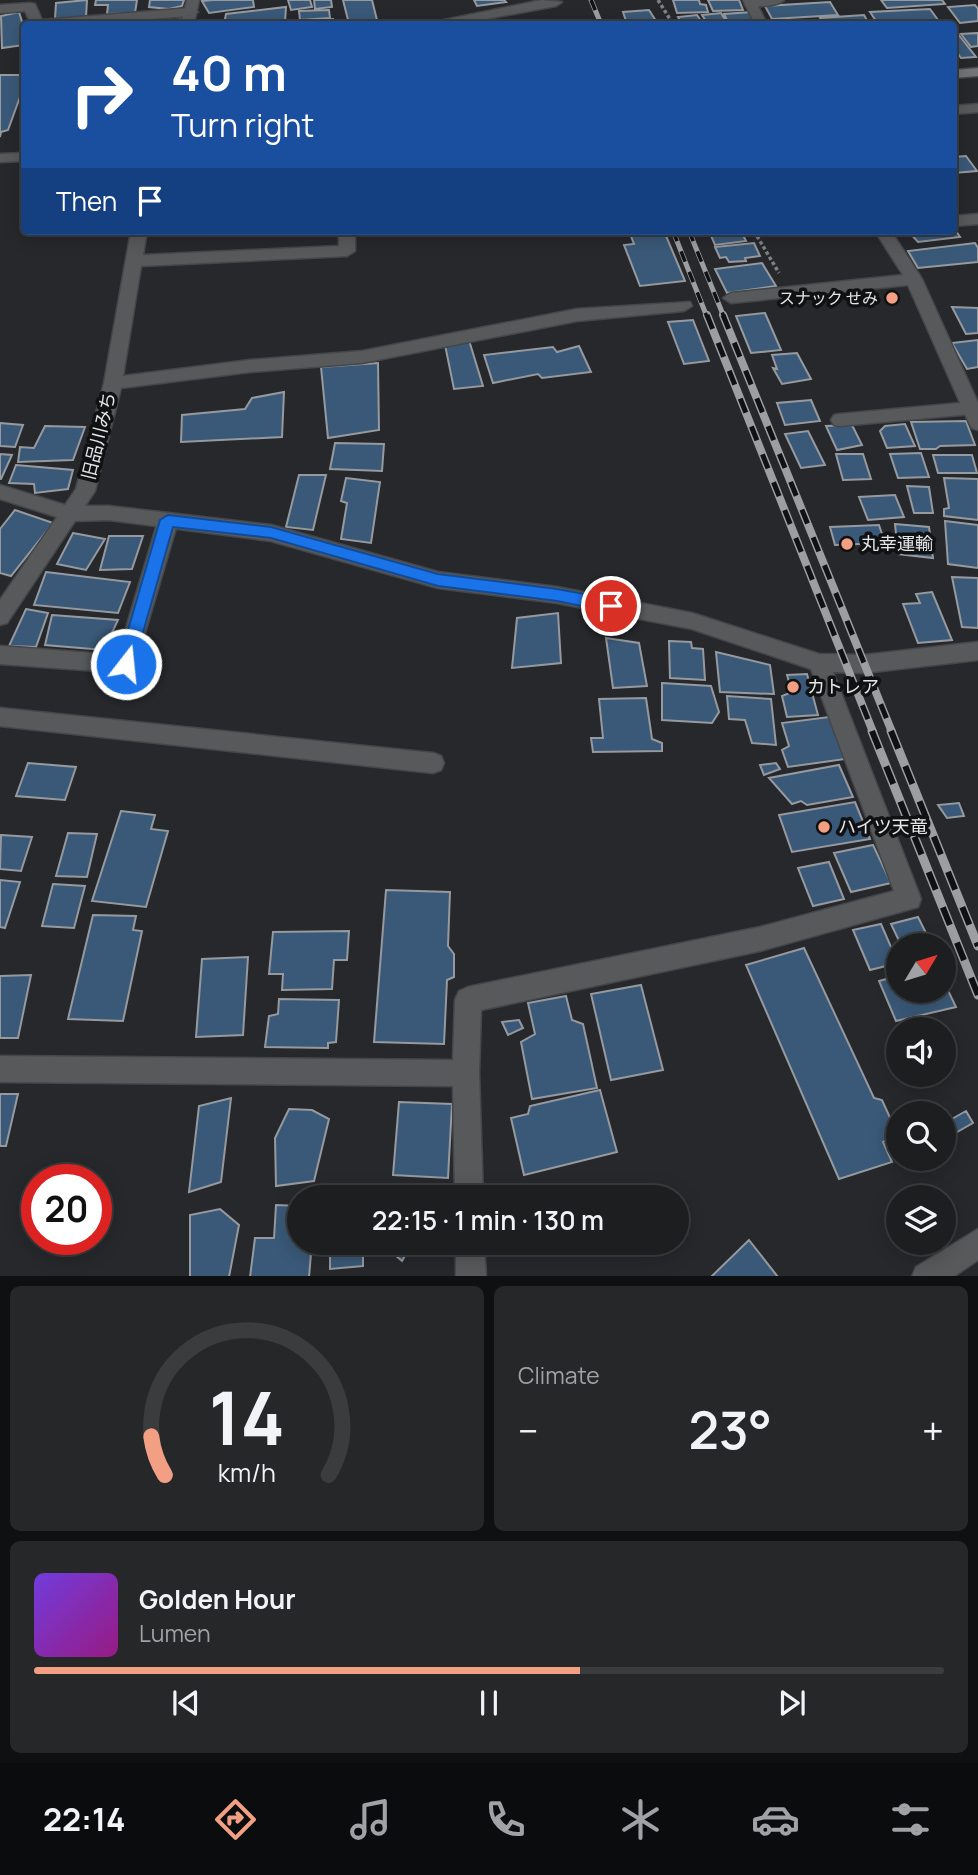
<!DOCTYPE html>
<html lang="en">
<head>
<meta charset="utf-8">
<style>
	:root { --surface:#1c1e20; --page:#252729; --text:#f1f3f6; --muted:#a0a2a5; --line:#3a3c3e; --accent:#f39f84 }
	body { margin:0; font-family:Manrope,"Noto Sans JP",sans-serif; background:var(--page); color:var(--text); height:100vh; display:flex; flex-direction:column; font-size:26px; white-space:nowrap }
	* { box-sizing:border-box; margin:0 }
	p { font-size:23px; color:var(--muted) }
	.icon { flex:none; width:38px; height:38px; fill:none; stroke:currentColor; stroke-width:2; stroke-linecap:round; stroke-linejoin:round }
	.map { position:relative; height:1276px; overflow:hidden }
	.panel { display:flex; flex-direction:column; gap:10px; padding:10px; background:#0f1012; flex:1 }
	.panel>* { flex:none }
	.banner { position:absolute; left:21px; top:21px; width:936px; height:214px; border-radius:7px; box-shadow:0 4px 18px #0003,0 0 0 2px var(--line); background:#1a4fa0; color:#fff; overflow:hidden }
	.needle { width:46px; rotate:52deg }
	.fabs { position:absolute; left:886px; top:933px; display:grid; gap:14px }
	.fabs a { display:grid; place-items:center; width:70px; height:70px; border-radius:50%; background:var(--surface); box-shadow:0 4px 18px #0003,0 0 0 2px var(--line); font-size:35px }
	.speed { position:absolute; left:21px; top:1164px; display:flex; gap:14px; font-size:35px; font-weight:700; text-align:center }
	.speed>* { display:grid; place-content:center; width:91px; height:91px; border-radius:50%; background:var(--surface); box-shadow:0 4px 18px #0003,0 0 0 2px var(--line); line-height:1 }
	.speed .limit { border:10px solid #d22; background:#fff; color:#111 }
	.pin { position:absolute; display:grid; place-items:center; width:60px; height:60px; color:#fff; margin:-30px; border:4px solid #fff; border-radius:50%; box-shadow:0 2px 7px #0007 }
	.me { position:absolute; width:77px; margin:-38px; rotate:16deg; stroke-linejoin:round; filter:drop-shadow(0 0 5px #0008) }
	.turn { display:flex; align-items:center; gap:24px; height:147px; padding:0 35px; font-size:32px }
	.turn .icon { width:91px; height:91px; stroke-width:2.5 }
	.turn b { display:block; font-size:49px; line-height:60px }
	.then { display:flex; align-items:center; height:66px; padding:0 35px; background:#0003; gap:14px; font-size:26px }
	.big { font-size:52px; font-weight:600; line-height:1.1 }
	.panel .widget { flex:1; display:flex; flex-direction:column; justify-content:center; gap:10px; min-width:0; padding:0 24px; border-radius:10px; background:var(--page) }
	.panel .dial { align-items:center; gap:0 }
	.dial svg { height:182px; overflow:visible; fill:none; stroke:var(--line); stroke-width:7; stroke-linecap:round; text-anchor:middle }
	.dial text { fill:var(--text); stroke:none }
	.song { display:flex; align-items:center; gap:21px }
	.cover { width:84px; height:84px; border-radius:10px; background:linear-gradient(135deg,hsl(260 70% 55%),hsl(310 70% 35%)) }
	.played { height:7px; border-radius:4px; background:linear-gradient(90deg,var(--accent) 60%,var(--line) 60%) }
	.keys { display:flex; justify-content:space-around; direction:ltr }
	.heat { display:flex; justify-content:space-between; align-items:center; font-size:38px; direction:ltr }
	.panel .tiles { flex:1; display:grid; gap:10px; grid-template-columns:1fr 1fr }
	.widget:last-child { grid-column:span 2 }
	.trip { position:absolute; left:287px; top:1185px; width:402px; height:70px; border-radius:35px; background:var(--surface); box-shadow:0 4px 18px #0003,0 0 0 2px var(--line); font-weight:600; line-height:70px; text-align:center }
	.menu { display:flex; height:112px; justify-content:space-around; align-items:center; background:#0b0c0d; color:var(--muted) }
	.menu .icon { width:49px; height:49px }
	.menu .current { color:var(--accent) }
	.menu b { font-size:32px; color:var(--text) }
	.map>svg:first-child { display:block }
	.building { fill:#3a5978; stroke:#96999d; stroke-width:2 }
	.lines { fill:none; stroke-linecap:round; stroke-linejoin:round }
	.lane-casing { stroke:#444649; stroke-width:3 }
	.street-casing { stroke:#444649; stroke-width:3 }
	.secondary-casing { stroke:#444649; stroke-width:3 }
	.path { stroke:#808285; stroke-width:3.5; stroke-dasharray:3.5 2.5; stroke-linecap:butt }
	.lane { fill:#58595a; fill-rule:evenodd }
	.street { fill:#58595a; fill-rule:evenodd }
	.secondary { fill:#727476; fill-rule:evenodd }
	.rail-far2-casing { stroke:#9c9ea1; stroke-width:5 }
	.rail-far1-casing { stroke:#9c9ea1; stroke-width:8 }
	.rail-casing { stroke:#9c9ea1; stroke-width:9 }
	.rail-far2 { stroke:#101112; stroke-width:3.5; stroke-dasharray:11; stroke-linecap:butt }
	.rail-far1 { stroke:#101112; stroke-width:5; stroke-dasharray:15; stroke-linecap:butt }
	.rail { stroke:#101112; stroke-width:6; stroke-dasharray:19; stroke-linecap:butt }
	.route { fill:#1a73e8; stroke:#114b97; stroke-width:2 }
	.poi-dot { fill:#f39f84; stroke:#101112; stroke-width:2.5 }
	.labels { text-anchor:middle; stroke-width:7; stroke-linejoin:round; paint-order:stroke }
	.far-poi-label { font-size:16px; fill:#e3e5e7; stroke:#101112; text-anchor:end }
	.street-label { font-size:18px; fill:#e3e5e7; stroke:#101112 }
	.poi-label { font-size:18px; fill:#e3e5e7; stroke:#101112; text-anchor:start }
</style>
</head>
<body>
<div class="map">
<svg width="978" height="1277" viewBox="0 0 978 1277">
	<rect width="100%" height="100%" fill="#26282b"/>
	<path class="building" d="M87,0L86,17L55,19L56,3Z
		M96,0H137L135,13L107,14L108,5H95Z
		M150,0H184L182,6L169,9L149,7Z
		M213,0H253L254,7L209,13L202,1Z
		M288,0H310L312,7L291,10Z
		M314,0H331L332,7L315,9Z
		M343,0H372L378,24H349Z
		M474,0H504L506,2L477,6Z
		M673,0H699L700,4L706,5L708,12L677,13Z
		M708,0H739L743,10L713,11Z
		M881,0H942L945,4L887,8Z
		M830,2L838,15L772,19L765,6Z
		M975,5L978,9V21L960,23L948,7Z
		M286,7L285,22L224,24L226,14Z
		M930,9L941,24H878L870,12Z
		M329,10L330,18L300,20L299,11Z
		M649,10L658,24L605,23L626,21L623,12Z
		M19,12L24,28V45L2,48L1,16Z
		M752,12L757,24H729L724,14Z
		M721,13L727,23L708,24L702,15Z
		M697,15L703,24H682L678,17Z
		M864,15L869,24H823L820,18Z
		M186,19L180,24H151V22Z
		M333,19L334,24H306L305,22Z
		M978,33V46L971,47L961,34Z
		M958,34L976,57L961,58L954,48V35Z
		M0,75H24V86L8,130L1,132L0,137Z
		M966,156L977,171L954,173V157Z
		M954,228L960,237L918,242L908,231H954Z
		M629,231H664L685,281L640,286L624,245L634,244Z
		M709,231H741L746,241L715,245Z
		M754,243L760,256L745,258L746,261L729,262L726,257L720,258L715,247Z
		M975,243L978,248V262L918,268L908,251Z
		M762,263L776,286L727,293L715,269Z
		M952,307L978,308V333L966,334Z
		M765,313L781,350L751,353L736,316Z
		M693,320L709,361L684,364L668,322Z
		M468,337L483,386L454,389L444,340Z
		M978,340V367L967,369L952,343Z
		M579,346L591,372L542,378L538,374L493,383L484,355L553,347L557,352Z
		M797,353L811,379L782,384L773,368L777,369L772,355Z
		M378,363L379,430L328,438L321,367Z
		M284,392L282,437L181,442L182,415L245,409L252,398Z
		M811,400L820,421L785,425L777,403Z
		M966,421L975,445L940,446L936,449H920L911,422Z
		M0,423L23,425L15,447L0,446Z
		M905,424L915,446L887,448L880,431L885,426Z
		M852,425L862,445L837,450L826,426Z
		M45,426L85,427L73,460L18,462L20,447L34,448Z
		M808,431L825,465L801,468L785,434Z
		M335,443L384,444L382,471L330,469Z
		M921,453L929,477L898,478L890,454Z
		M0,454L12,455L1,479H0Z
		M836,454H863L871,479L843,480Z
		M933,455H972L977,473H938Z
		M16,465L73,470L68,489L35,493L34,484L9,483Z
		M299,475H326L313,530L286,527Z
		M346,478L380,482L371,543L341,539L347,503L341,501Z
		M944,478L978,479V520L944,516V509L949,508Z
		M907,486L929,487L933,513H914Z
		M895,495L904,517L868,520L859,497Z
		M15,510L53,523L11,576L0,573V529Z
		M945,521L978,525V568L948,564Z
		M895,524L929,527L933,558L898,554Z
		M879,525L885,543L835,545L830,527Z
		M73,533L105,539L86,570L57,564Z
		M109,536H143L132,569L100,570Z
		M46,572L130,582L118,613L34,605Z
		M952,577L978,578V628L962,627Z
		M932,592L952,640L918,643L903,604L920,603L916,594Z
		M26,609L48,613L36,647L9,646Z
		M558,613L561,663L512,668L517,618Z
		M52,615L118,620L104,650L45,645Z
		M606,638L639,643L647,686L613,688Z
		M669,641L691,642L692,648L703,649L705,680L670,678Z
		M716,652L770,665L774,694L720,692Z
		M807,674L818,715L787,717L782,696L792,692L787,675Z
		M662,683L711,686L719,712L712,723L662,720Z
		M727,696L771,699L776,745L752,743L745,720L729,719Z
		M646,698L652,739L662,743V751L593,752L591,738H603L599,699Z
		M829,717L845,759L788,767L782,750L789,746L782,723Z
		M28,763L76,767L65,800L16,796Z
		M776,763L780,769L764,775L760,765Z
		M839,765L853,797L807,805L801,801L792,804L769,778Z
		M855,802L870,839L792,852L779,815Z
		M959,803L964,816L947,818L938,805Z
		M121,811L155,815L151,829L168,831L146,907L92,901Z
		M68,833L97,834L87,877L56,876Z
		M1,835L32,837L21,871L0,869Z
		M873,845L891,883L851,892L834,853Z
		M829,862L844,899L813,906L798,868Z
		M0,880L20,882L5,928L0,927Z
		M53,884L85,886L74,928L42,926Z
		M386,890L450,892L448,946L454,954V977L447,980L444,1044L374,1042Z
		M93,915L136,916L133,930L142,931L123,1021L68,1019Z
		M918,917L932,945H901L891,924Z
		M881,924L898,963L870,970L853,930Z
		M349,931L347,960H334L332,989L282,990L283,974H269L273,932Z
		M804,948L874,1098L882,1100L898,1135L883,1142L892,1162L839,1179L746,965Z
		M248,957L243,1035L196,1037L202,959Z
		M31,975L18,1038H0V976Z
		M898,976V990H943V980L956,1007L896,1021L879,981Z
		M641,985L663,1070L611,1080L591,994Z
		M566,996L572,1020L583,1024L597,1088L532,1099L521,1042L535,1034L528,1003Z
		M279,999L339,1000L336,1042L328,1043V1048L265,1047L269,1016L278,1014Z
		M519,1020L523,1028L508,1035L502,1022Z
		M600,1090L617,1152L524,1175L511,1118L528,1114L530,1106Z
		M0,1094H18L6,1146H0Z
		M231,1098L221,1182L189,1192L199,1106Z
		M399,1102L452,1104L448,1178L393,1175Z
		M289,1109L312,1110L329,1119L314,1181L276,1186L275,1138Z
		M966,1111L973,1123L943,1140V1124Z
		M276,1205L299,1206V1242H312L309,1277H250L255,1238H274Z
		M220,1209L239,1225L229,1277H190V1215Z
		M749,1240L778,1277H711Z
		M330,1242H363V1266L330,1269Z
		M387,1242H413L402,1261L388,1249Z"/>
	<g class="lines">
		<defs>
			<path id="lane" d="M542,0L562,2L556,6L459,24H437L444,20Z
				M745,0H784C776,7 756,7 745,5Z
				M30,3L35,4L42,20L191,8L198,12L191,16L84,24H31L25,11L0,13V5Z
				M978,104V112L954,114V106Z
				M978,214V224L954,226V216Z
				M972,402L978,403V413L972,414L840,426L834,425L831,420L834,415L840,414Z
				M168,514L175,516L178,521L134,670L126,673L0,664V646L118,655L158,521L161,516Z"/>
			<path id="street" d="M187,0H199L194,24H181Z
				M743,0H755L767,24H755Z
				M24,153V161L0,162V154Z
				M131,231H147L143,255L339,246V231H355V251L347,256L141,266L123,376L250,360L362,351L577,309L690,302L692,306L684,311L577,321L362,363L250,372L121,388L95,491L85,506H109L271,525L438,572L557,587L692,613L819,654L864,655L978,642V660L864,673L833,672L921,899L918,907L760,951L481,1010L479,1073L483,1197H455L453,1086L0,1082V1056L453,1060L455,1000L459,991L468,987L760,927L894,891L811,669L692,629L557,603L438,588L271,541L109,520L75,521L7,623L0,625V600L57,517L0,499V485L65,505L76,489L104,383Z
				M875,231H891L922,279L978,403V430L972,428L969,423L908,285L731,303L723,298L731,293L903,275Z
				M0,708L433,753L441,756L444,763L441,770L433,773L0,726Z
				M978,1229V1260L953,1277H912L916,1267Z
				M456,1242H484L486,1277H456Z"/>
			<path id="secondary" d="M978,68V76L954,78V70Z"/>
		</defs>
		<use href="#lane" class="lane-casing"/>
		<use href="#street" class="street-casing"/>
		<use href="#secondary" class="secondary-casing"/>
		<path class="path" d="M658,0L673,24
			M754,231L779,273"/>
		<use href="#lane" class="lane"/>
		<use href="#street" class="street"/>
		<use href="#secondary" class="secondary"/>
		<defs>
			<path id="rail-far2" d="M591,0L601,24
				M673,231L707,317
				M689,231L724,317"/>
			<path id="rail-far1" d="M707,315L873,732
				M723,315L892,732"/>
			<path id="rail" d="M872,731L978,995
				M891,731L978,946"/>
		</defs>
		<use href="#rail-far2" class="rail-far2-casing"/>
		<use href="#rail-far1" class="rail-far1-casing"/>
		<use href="#rail" class="rail-casing"/>
		<use href="#rail-far2" class="rail-far2"/>
		<use href="#rail-far1" class="rail-far1"/>
		<use href="#rail" class="rail"/>
	</g>
	<path class="route" d="M168,515L271,527L438,574L557,589L611,599L619,606L611,612L557,601L438,586L271,538L173,527L134,664L132,669H120L118,664L160,520Z"/>
	<g class="poi-dot">
		<circle cx="892" cy="298" r="7"/>
		<circle cx="847" cy="544" r="7"/>
		<circle cx="793" cy="687" r="7"/>
		<circle cx="824" cy="827" r="7"/>
	</g>
	<g class="labels">
		<g class="far-poi-label">
			<text x="878" y="304">スナック せみ</text>
		</g>
		<g class="street-label">
			<text transform="translate(99 436) rotate(-76)" y="6">旧品川みち</text>
		</g>
		<g class="poi-label">
			<text x="861" y="550">丸幸運輸</text>
			<text x="807" y="693">カトレア</text>
			<text x="838" y="833">ハイツ天竜</text>
		</g>
	</g>
</svg>
<div class="fabs">
<a><svg class="needle" viewBox="-14 -14 28 28"><path d="M0-13l5 13h-10z" fill="#e53935"/><path d="M0 13l5-13h-10z" fill="#a0a2a5"/></svg></a>
<a><svg class="icon" aria-label="sound" viewBox="0 0 24 24"><path d="M4 9h4l5-4v14l-5-4H4zM17 9q2 3 0 6"/></svg></a>
<a><svg class="icon" aria-label="search" viewBox="0 0 24 24"><circle cx="10" cy="10" r="6"/><path d="M15 15l6 6"/></svg></a>
<a><svg class="icon" aria-label="layers" viewBox="0 0 24 24"><path d="M12 4l9 5-9 5-9-5zM3 14l9 5 9-5"/></svg></a>
</div>
<div class="speed"><div class="limit">20</div></div>
<div class="pin" style="left:611px;top:606px;background:#d93025"><svg class="icon" aria-label="arrive" viewBox="0 0 24 24"><path d="M6 21V4h12l-3 4 3 4H6"/></svg></div>
<svg class="me" style="left:126px;top:664px" viewBox="-20 -20 40 40"><circle r="17" fill="#1a73e8" stroke="#fff" stroke-width="3"/><path d="M0-11L8 9 0 5-8 9z" fill="#fff"/></svg>
<div class="trip">22:15 · 1 min · 130 m</div>
<div class="banner">
<div class="turn"><svg class="icon" aria-label="right" viewBox="0 0 24 24"><path d="M7 20v-9h11M14 6l5 5-5 5"/></svg><div><b>40 m</b>Turn right</div></div>
<div class="then">Then<svg class="icon" aria-label="arrive" viewBox="0 0 24 24"><path d="M6 21V4h12l-3 4 3 4H6"/></svg></div>
</div>
</div>
<section class="panel">
<div class="tiles">
<div class="widget dial"><svg viewBox="0 0 100 80">
<path d="M14 69A42 42 0 1 1 86 69"/>
<path d="M14 69A42 42 0 0 1 8 52" stroke="#f39f84"/>
<text x="50" y="56" font-size="32" font-weight="700">14</text>
<text x="50" y="72" font-size="11">km/h</text>
</svg></div>
<div class="widget"><p>Climate</p>
<div class="heat"><a>−</a><b class="big">23°</b><a>+</a></div>
</div>
<div class="widget">
<div class="song"><i class="cover"></i><div><b>Golden Hour</b><p>Lumen</p></div></div>
<div class="played"></div>
<div class="keys"><svg class="icon" aria-label="previous" viewBox="0 0 24 24"><path d="M18 5L8 12l10 7zM5 5v14"/></svg><svg class="icon" aria-label="pause" viewBox="0 0 24 24"><path d="M8 5v14M16 5v14"/></svg><svg class="icon" aria-label="next" viewBox="0 0 24 24"><path d="M6 5l10 7-10 7zM19 5v14"/></svg></div>
</div>
</div>
</section>
<nav class="menu">
<b>22:14</b>
<svg class="icon current" aria-label="directions" viewBox="0 0 24 24"><path d="M12 3l9 9-9 9-9-9zM9 14v-3h6M13 9l2 2-2 2"/></svg>
<svg class="icon" aria-label="music" viewBox="0 0 24 24"><path d="M9 18V5l10-2v13"/><circle cx="6" cy="18" r="3"/><circle cx="16" cy="16" r="3"/></svg>
<svg class="icon" aria-label="phone" viewBox="0 0 24 24"><path d="M5 4h4l2 5-3 2q2 4 5 5l2-3 5 2v4C11 20 4 13 5 4z"/></svg>
<svg class="icon" aria-label="climate" viewBox="0 0 24 24"><path d="M12 3v18M4 7l16 10M4 17L20 7"/></svg>
<svg class="icon" aria-label="car" viewBox="0 0 24 24"><path d="M5 17H2v-5l4-1 3-4h7l3 4 3 1v5h-3M9 17h6M6 11h13"/><circle cx="7" cy="17" r="2"/><circle cx="17" cy="17" r="2"/></svg>
<svg class="icon" aria-label="filters" viewBox="0 0 24 24"><path d="M4 7h16M4 17h16"/><circle cx="9" cy="7" r="2"/><circle cx="15" cy="17" r="2"/></svg>
</nav>
</body>
</html>
